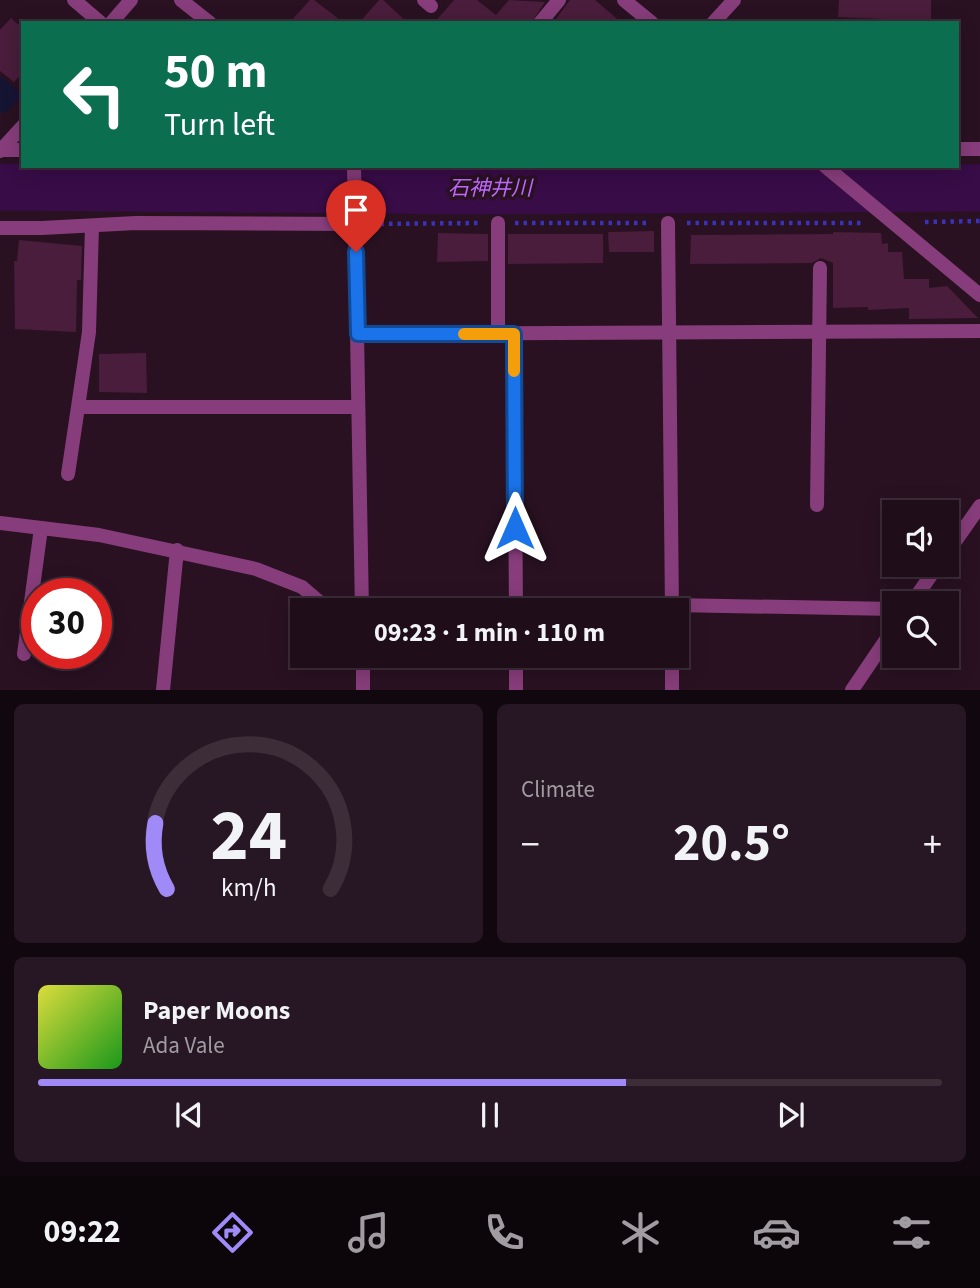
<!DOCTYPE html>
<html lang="en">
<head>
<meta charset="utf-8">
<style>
	:root { --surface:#1f0d1a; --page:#271623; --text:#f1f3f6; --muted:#a19ca2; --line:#3c2d39; --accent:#a08af8 }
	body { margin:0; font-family:"Source Sans 3","Noto Sans JP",sans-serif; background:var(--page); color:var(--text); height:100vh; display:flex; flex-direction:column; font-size:26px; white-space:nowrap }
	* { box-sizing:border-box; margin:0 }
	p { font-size:23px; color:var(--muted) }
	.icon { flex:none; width:38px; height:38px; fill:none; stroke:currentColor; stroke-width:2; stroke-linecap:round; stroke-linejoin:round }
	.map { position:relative; height:690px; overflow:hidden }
	.side { display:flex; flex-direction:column; gap:14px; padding:14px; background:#11070e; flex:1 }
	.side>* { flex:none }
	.guide { position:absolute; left:21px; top:21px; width:938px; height:147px; border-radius:0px; box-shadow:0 4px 18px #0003,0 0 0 2px var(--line); background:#0b6e4f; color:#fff; overflow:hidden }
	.fabs { position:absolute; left:882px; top:500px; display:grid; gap:14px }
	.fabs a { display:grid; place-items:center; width:77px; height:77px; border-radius:0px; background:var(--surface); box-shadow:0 4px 18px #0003,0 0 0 2px var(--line); font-size:35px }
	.speed { position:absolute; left:21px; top:578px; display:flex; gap:14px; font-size:35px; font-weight:700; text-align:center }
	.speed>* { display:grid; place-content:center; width:91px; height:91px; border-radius:50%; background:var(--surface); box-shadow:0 4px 18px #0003,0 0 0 2px var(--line); line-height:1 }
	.speed .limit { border:10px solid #d22; background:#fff; color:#111 }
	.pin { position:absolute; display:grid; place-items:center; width:60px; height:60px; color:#fff; margin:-72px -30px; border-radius:50% 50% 50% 0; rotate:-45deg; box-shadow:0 0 7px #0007 }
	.pin .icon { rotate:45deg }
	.me { position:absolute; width:77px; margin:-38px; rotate:0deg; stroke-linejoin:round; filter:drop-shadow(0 0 5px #0008) }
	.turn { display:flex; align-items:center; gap:24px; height:147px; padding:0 28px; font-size:32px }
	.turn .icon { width:91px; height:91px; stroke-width:2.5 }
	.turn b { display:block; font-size:49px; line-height:60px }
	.big { font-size:52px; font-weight:700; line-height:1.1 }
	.side .widget { flex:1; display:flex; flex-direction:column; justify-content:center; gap:10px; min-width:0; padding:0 24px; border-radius:10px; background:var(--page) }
	.side .dial { align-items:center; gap:0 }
	.dial svg { height:182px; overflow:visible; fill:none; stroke:var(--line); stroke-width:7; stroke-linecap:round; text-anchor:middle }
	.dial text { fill:var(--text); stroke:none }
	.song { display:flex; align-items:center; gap:21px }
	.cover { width:84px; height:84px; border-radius:10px; background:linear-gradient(135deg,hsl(60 70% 55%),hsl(120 70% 35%)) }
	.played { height:7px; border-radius:4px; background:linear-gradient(90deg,var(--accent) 65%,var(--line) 65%) }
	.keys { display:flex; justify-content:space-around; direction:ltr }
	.heat { display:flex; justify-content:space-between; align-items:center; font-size:38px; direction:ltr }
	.side .tiles { flex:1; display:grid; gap:14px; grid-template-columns:1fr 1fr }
	.widget:last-child { grid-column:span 2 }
	.trip { position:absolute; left:290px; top:598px; width:399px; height:70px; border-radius:0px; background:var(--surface); box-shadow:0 4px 18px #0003,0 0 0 2px var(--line); font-weight:700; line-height:70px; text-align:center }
	.menu { display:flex; height:112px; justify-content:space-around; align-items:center; background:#0c050a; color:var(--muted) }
	.menu .icon { width:49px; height:49px }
	.menu .active { color:var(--accent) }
	.menu b { font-size:32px; color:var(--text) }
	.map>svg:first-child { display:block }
	.green { fill:#161433 }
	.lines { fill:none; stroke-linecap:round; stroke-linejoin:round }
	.river { stroke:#380c47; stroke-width:47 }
	.building { fill:#491d3b }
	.path { stroke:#3a32b9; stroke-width:4.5; stroke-dasharray:3.5 5; stroke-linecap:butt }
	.service { stroke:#873d7b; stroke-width:14 }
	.minor { stroke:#873d7b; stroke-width:14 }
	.tertiary { stroke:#873d7b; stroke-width:14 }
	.route-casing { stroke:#114b97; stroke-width:18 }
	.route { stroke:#1a73e8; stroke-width:12 }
	.slow { stroke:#f59e0b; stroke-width:12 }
	.labels { text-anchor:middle; stroke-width:7; stroke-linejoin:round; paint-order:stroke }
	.water-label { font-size:21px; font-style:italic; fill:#bf69fc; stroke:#291122 }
</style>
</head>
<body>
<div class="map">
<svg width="980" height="690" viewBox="0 0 980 690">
	<rect width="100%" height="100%" fill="#291122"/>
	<path class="green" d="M0,76L23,94L5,114L0,111Z"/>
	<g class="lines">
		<path class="river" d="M0,187L482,191L980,188"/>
	</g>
	<path class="building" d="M310,0H314L344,23H289Z
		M379,0H383L408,23H359Z
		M454,0H477L496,15L509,0L545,2L531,23H434Z
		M570,0H595L622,23H553Z
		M839,0H931V23L883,22V19L838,17Z
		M11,18L23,29V72L14,82L0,71V30Z
		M654,231V252H609L608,232Z
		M833,232L881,233L882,244L888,243V252H902L904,279H929V288L947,286L978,318L909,319V308L868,310V307L833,308V263L821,258L812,263L690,264L691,235L833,234Z
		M438,233L488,234V261L437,262Z
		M508,234H603V263L508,264Z
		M19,240L82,246L81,280H77L76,332L15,329L14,261H17Z
		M146,353L147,393L99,392V354Z"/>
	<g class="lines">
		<path class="path" d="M925,222L980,221
			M515,223H650
			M687,223H864
			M372,224L479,223"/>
		<path class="service" d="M424,0L431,6
			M540,23L559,0
			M1,150H23
			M498,223V334
			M92,226L89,332L78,407H357
			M0,228H42L136,223L355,224
			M68,474L78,407
			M817,505L820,268
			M24,654L41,528"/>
		<path class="minor" d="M74,0L101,23
			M181,0L210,23
			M713,23L734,0
			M957,149H980
			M354,166L362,611
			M668,223L672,611
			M514,333L516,611
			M358,334L980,331
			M0,523L99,535L256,569L302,587L330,611
			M672,605L894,609
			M363,656V690
			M516,656V690
			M163,690L177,550
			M672,690V656"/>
		<path class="tertiary" d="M624,0L652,23
			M111,23L131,0
			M0,151L23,126
			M825,166L980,295
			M947,553L980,506
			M911,604L938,565
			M852,690L894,628"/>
	</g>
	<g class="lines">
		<defs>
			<path id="route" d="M356,252L358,334H514L515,528"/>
		</defs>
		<use href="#route" class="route-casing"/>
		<use href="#route" class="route"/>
		<path class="slow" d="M464,334H514V371"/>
	</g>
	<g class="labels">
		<g class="water-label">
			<text x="490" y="195">石神井川</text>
		</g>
	</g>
</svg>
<div class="fabs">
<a><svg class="icon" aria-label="sound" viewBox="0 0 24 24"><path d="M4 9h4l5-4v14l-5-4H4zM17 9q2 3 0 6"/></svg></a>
<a><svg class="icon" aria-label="search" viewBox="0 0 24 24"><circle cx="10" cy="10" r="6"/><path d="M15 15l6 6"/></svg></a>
</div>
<div class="speed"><div class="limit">30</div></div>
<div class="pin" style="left:356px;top:252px;background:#d93025"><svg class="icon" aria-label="arrive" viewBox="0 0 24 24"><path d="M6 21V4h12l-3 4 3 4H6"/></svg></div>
<svg class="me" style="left:515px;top:528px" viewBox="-20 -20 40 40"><path d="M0-17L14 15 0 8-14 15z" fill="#1a73e8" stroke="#fff" stroke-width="4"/></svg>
<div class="trip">09:23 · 1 min · 110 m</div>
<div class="guide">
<div class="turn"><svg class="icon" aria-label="left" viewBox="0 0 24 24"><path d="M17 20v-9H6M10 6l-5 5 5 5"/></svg><div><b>50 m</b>Turn left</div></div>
</div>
</div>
<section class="side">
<div class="tiles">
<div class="widget dial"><svg viewBox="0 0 100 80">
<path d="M14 69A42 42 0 1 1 86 69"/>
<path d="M14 69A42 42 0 0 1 9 40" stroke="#a08af8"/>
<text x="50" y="56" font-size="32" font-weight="700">24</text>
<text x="50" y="72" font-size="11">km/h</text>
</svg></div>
<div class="widget"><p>Climate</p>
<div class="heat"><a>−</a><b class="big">20.5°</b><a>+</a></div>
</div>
<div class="widget">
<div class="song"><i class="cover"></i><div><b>Paper Moons</b><p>Ada Vale</p></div></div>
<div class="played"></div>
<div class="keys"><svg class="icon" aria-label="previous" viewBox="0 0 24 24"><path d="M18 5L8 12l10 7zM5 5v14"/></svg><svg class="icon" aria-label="pause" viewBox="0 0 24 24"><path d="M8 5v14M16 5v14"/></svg><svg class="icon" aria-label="next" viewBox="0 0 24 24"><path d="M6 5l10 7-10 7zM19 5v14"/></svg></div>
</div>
</div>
</section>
<nav class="menu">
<b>09:22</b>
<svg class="icon active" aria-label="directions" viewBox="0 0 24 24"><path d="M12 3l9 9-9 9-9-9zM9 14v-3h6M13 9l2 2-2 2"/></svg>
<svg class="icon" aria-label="music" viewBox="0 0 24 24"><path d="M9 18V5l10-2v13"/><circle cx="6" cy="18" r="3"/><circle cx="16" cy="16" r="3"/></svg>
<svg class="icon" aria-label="phone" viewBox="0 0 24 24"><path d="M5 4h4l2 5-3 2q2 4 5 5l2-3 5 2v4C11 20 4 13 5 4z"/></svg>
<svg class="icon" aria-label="climate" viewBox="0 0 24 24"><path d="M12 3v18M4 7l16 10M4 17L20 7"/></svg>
<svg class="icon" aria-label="car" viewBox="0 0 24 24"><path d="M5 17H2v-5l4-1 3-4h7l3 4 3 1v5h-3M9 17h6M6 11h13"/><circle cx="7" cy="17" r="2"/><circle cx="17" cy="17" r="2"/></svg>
<svg class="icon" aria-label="filters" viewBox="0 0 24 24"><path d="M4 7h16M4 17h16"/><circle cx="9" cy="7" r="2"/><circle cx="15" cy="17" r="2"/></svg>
</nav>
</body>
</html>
